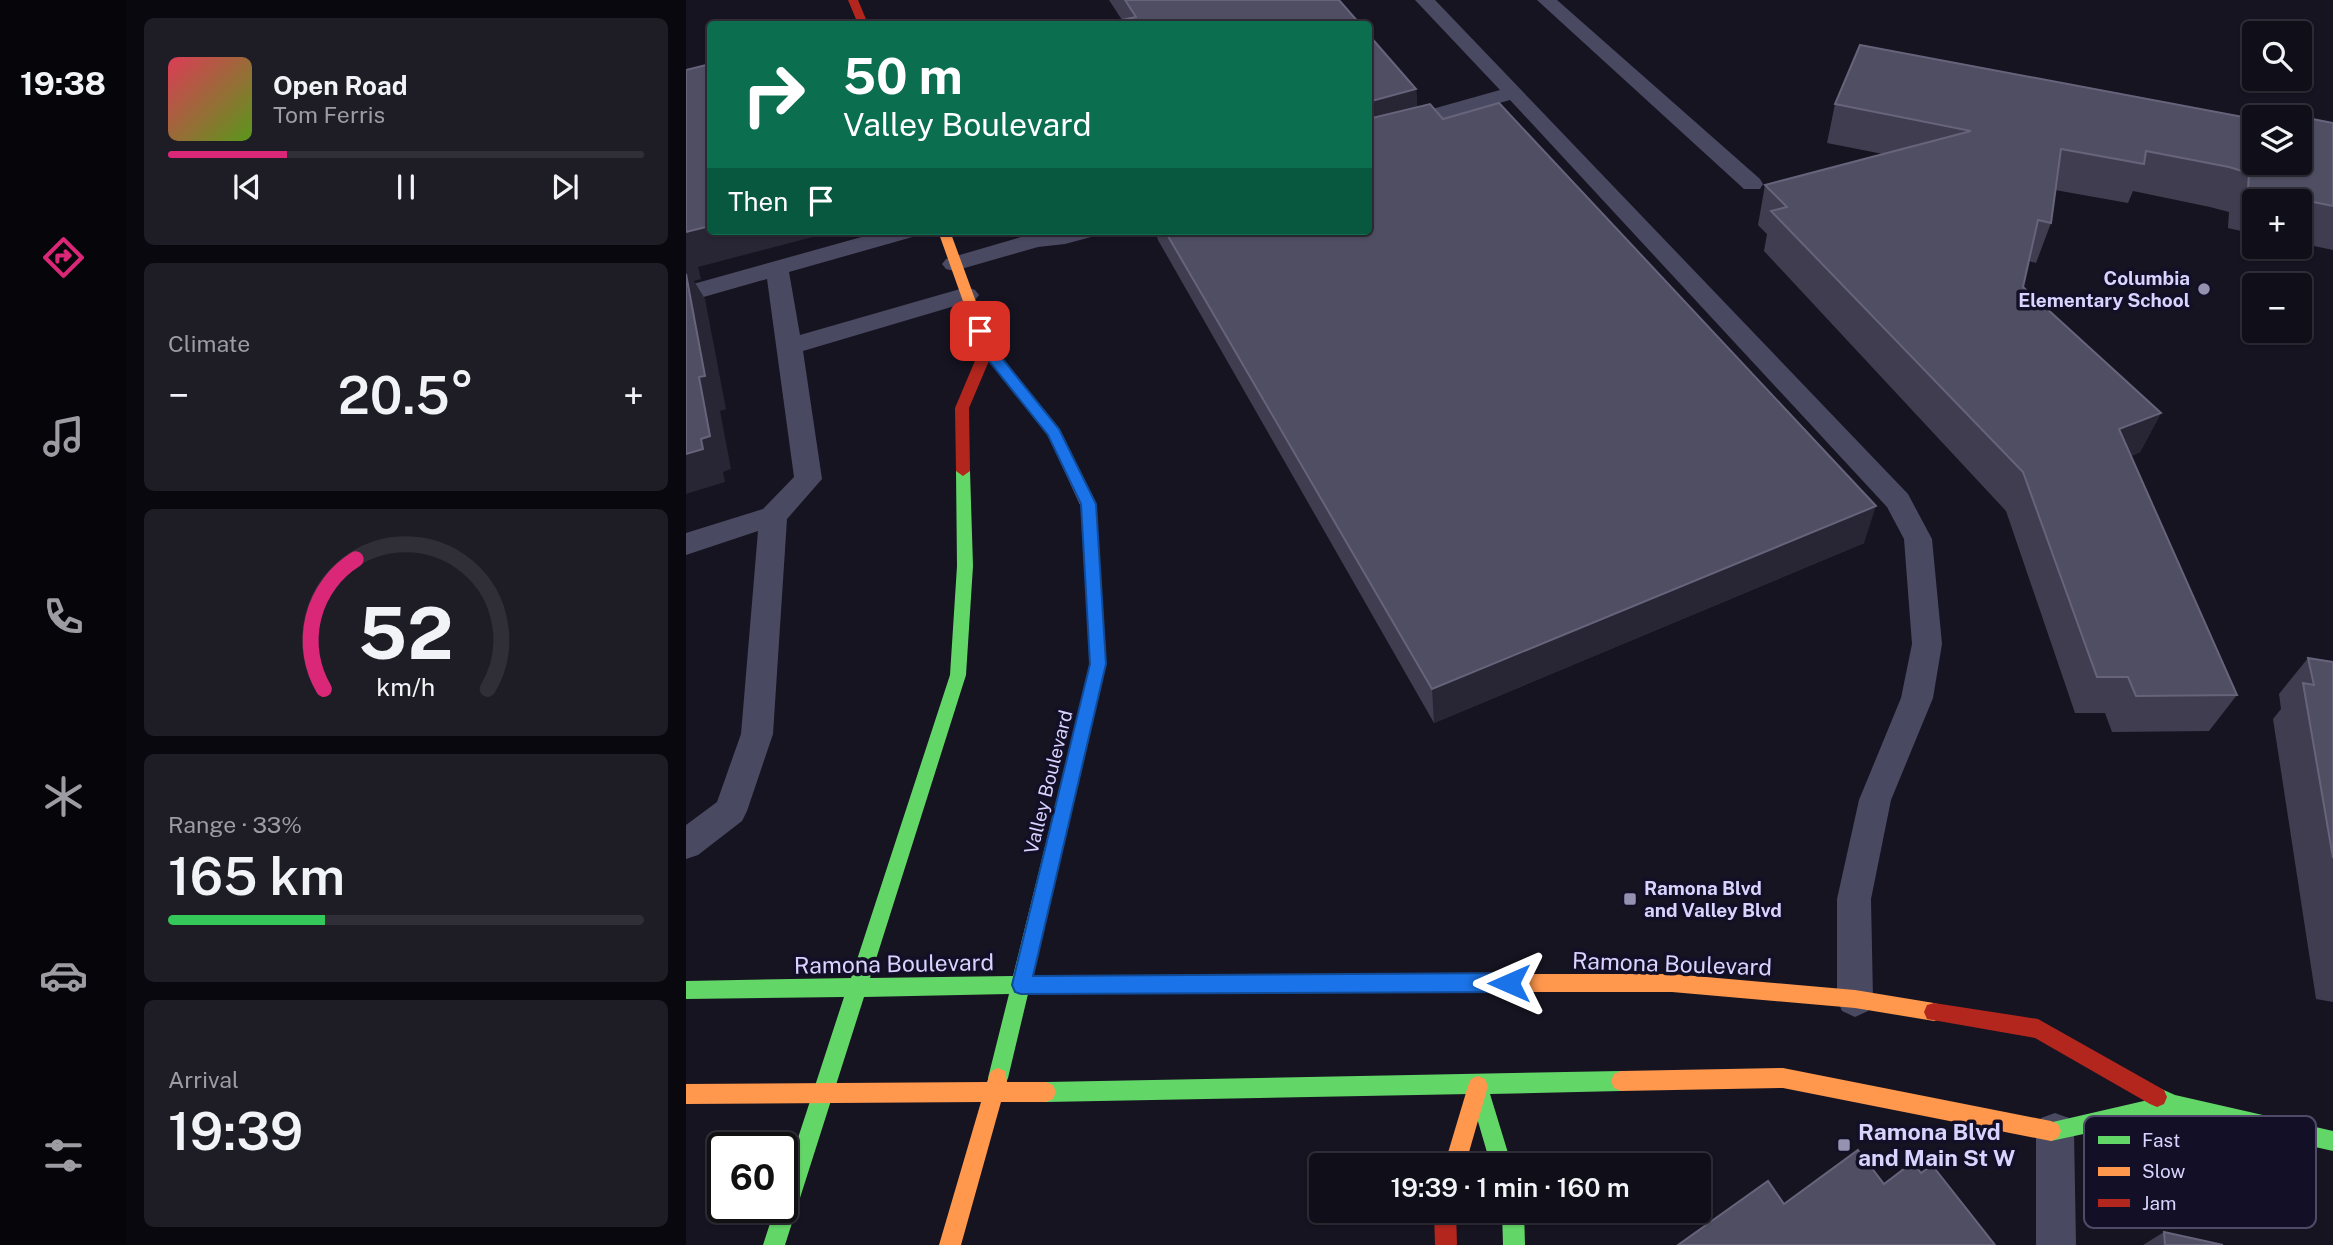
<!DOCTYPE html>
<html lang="en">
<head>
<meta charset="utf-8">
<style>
	:root { --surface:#100f19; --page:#1e1d26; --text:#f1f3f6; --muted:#9c9ca2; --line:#302f38; --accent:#db2777 }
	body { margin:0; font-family:"Public Sans",sans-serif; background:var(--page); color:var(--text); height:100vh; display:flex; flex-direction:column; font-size:26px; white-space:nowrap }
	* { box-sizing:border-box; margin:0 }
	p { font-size:23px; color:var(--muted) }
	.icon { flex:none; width:38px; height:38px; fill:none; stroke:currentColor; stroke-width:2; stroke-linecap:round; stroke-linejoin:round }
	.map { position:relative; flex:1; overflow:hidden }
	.details { display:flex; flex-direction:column; gap:18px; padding:18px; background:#09080e; width:560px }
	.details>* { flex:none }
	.guide { position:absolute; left:21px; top:21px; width:665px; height:214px; border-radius:7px; box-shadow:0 2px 5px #0004,0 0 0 2px var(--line); background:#0b6e4f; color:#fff; overflow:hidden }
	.fabs { position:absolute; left:1556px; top:21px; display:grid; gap:14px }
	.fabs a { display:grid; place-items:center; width:70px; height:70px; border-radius:7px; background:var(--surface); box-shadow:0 2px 5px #0004,0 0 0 2px var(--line); font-size:35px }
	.speed { position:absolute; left:21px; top:1132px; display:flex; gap:14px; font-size:35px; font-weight:700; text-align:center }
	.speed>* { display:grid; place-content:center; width:91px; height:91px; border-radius:50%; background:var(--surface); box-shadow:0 2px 5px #0004,0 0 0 2px var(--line); line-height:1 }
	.speed .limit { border:4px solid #111; border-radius:10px; background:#fff; color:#111 }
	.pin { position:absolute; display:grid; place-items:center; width:60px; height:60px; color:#fff; margin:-30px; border-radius:14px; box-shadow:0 4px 10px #0006 }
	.me { position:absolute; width:77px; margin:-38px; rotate:270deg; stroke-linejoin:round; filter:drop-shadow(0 0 5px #0008) }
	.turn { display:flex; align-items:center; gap:24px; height:147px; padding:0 21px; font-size:32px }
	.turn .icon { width:91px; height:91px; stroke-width:2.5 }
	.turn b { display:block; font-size:49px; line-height:60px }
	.then { display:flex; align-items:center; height:66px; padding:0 21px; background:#0003; gap:14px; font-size:26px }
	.big { font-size:52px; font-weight:600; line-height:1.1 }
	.details .tile { flex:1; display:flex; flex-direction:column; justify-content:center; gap:10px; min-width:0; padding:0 24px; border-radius:10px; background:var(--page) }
	.details .dial { align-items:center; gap:0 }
	.dial svg { height:182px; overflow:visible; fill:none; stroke:var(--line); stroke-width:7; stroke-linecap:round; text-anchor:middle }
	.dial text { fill:var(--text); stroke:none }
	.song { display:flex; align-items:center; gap:21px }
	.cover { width:84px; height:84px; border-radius:10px; background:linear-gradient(135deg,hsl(350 70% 55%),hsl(90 70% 35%)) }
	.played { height:7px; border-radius:4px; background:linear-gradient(90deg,var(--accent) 25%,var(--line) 25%) }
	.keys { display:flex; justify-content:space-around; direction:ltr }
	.heat { display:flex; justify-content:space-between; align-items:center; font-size:38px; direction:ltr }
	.charge { height:10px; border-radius:5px; background:linear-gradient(90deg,#34c759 33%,var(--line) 0) }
	.trip { position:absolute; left:623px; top:1153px; width:402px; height:70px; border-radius:7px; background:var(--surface); box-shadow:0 2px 5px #0004,0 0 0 2px var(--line); font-weight:600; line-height:70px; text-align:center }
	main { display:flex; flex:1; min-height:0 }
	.tab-bar { display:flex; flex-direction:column; width:126px; justify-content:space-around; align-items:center; background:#06060a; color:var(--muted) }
	.tab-bar .icon { width:49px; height:49px }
	.tab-bar .active { color:var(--accent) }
	.tab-bar b { font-size:32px; color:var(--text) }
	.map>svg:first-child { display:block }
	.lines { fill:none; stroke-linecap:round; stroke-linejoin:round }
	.lane { fill:#4a4962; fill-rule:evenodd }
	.fast { fill:#63d668; fill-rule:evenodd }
	.slow { fill:#ff974d; fill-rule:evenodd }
	.jam { fill:#b3261e; fill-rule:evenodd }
	.wall { fill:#403d50 }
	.shaded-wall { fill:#282635 }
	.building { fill:#504e63; stroke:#66637b; stroke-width:2 }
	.route { fill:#1a73e8; stroke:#114b97; stroke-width:2 }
	.poi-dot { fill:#9591b1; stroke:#130f26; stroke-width:2.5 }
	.labels { text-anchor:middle; stroke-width:7; stroke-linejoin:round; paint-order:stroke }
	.poi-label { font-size:19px; font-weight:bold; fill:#d9d4ff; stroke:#130f26; text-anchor:end }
	.street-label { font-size:19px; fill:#d9d4ff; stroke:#130f26 }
	.near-street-label { font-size:23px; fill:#d9d4ff; stroke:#130f26 }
	.near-poi-label { font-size:23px; font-weight:bold; fill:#d9d4ff; stroke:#130f26; text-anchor:start }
	.key { fill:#130f26; stroke:#4e4a67; stroke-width:2 }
	.key-label { font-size:19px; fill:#d9d4ff }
</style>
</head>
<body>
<main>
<nav class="tab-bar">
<b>19:38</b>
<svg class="icon active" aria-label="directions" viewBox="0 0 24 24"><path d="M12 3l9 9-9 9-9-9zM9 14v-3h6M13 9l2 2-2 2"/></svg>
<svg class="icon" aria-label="music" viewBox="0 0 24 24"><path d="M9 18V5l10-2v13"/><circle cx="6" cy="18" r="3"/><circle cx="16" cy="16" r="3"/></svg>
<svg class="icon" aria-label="phone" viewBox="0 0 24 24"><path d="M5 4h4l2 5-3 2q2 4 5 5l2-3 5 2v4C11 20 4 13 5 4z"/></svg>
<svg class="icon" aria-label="climate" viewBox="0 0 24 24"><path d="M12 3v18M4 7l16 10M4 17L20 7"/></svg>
<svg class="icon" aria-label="car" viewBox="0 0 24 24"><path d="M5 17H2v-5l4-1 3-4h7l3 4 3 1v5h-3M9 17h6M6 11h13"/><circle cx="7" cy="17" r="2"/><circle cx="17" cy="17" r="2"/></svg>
<svg class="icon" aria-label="filters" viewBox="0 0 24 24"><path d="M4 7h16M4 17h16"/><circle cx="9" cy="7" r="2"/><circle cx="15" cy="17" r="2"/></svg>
</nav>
<section class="details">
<div class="tile">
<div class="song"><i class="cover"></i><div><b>Open Road</b><p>Tom Ferris</p></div></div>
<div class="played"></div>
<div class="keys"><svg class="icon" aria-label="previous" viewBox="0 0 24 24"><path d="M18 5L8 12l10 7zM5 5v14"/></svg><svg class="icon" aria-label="pause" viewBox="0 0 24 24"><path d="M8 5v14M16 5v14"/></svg><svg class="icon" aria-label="next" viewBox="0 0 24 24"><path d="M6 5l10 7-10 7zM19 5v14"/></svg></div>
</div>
<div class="tile"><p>Climate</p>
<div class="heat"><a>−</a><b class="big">20.5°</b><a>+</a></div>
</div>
<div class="tile dial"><svg viewBox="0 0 100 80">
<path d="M14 69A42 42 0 1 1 86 69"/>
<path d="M14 69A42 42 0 0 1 28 12" stroke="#db2777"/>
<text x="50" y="56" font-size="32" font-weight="700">52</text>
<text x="50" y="72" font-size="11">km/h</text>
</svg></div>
<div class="tile"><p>Range · 33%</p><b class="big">165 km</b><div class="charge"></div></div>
<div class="tile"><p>Arrival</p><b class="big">19:39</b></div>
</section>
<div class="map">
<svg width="1647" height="1245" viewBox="0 0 1647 1245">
	<rect width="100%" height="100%" fill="#161421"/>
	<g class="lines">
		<path class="lane" d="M729,0H749L1222,494L1246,539L1256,644L1247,698L1205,800L1185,899L1187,999L1182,1011L1169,1017L1156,1011L1151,999V899L1173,800L1215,698L1226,644L1218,539L1201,507L824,100L682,140V127L814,90Z
			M851,0H871L1074,179L1077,184L1074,189H1058Z
			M197,231H233L230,236L103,272L114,335L281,287L289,290L293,295L289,300L117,351L136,479L101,519L87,734L61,811L56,821L12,855L0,859V825L31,802L55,734L72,531L0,555V533L77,509L108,477L81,279L0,302V286Z
			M370,231H412L409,236L379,244L352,247L268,271L260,269L256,264L260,259L342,235Z
			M1369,1113L1383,1118L1388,1132L1390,1245H1350V1132L1355,1118Z"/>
		<path class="fast" d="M277,466L284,471L287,566L280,675L184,978L327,976L404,665L395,507L402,502L409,507L420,665L346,976L809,974L816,977L819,983L816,989L809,992L342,994L322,1078L319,1085L312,1088L305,1085L302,1078L323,994L178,997L99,1245H77L89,1208H96V1187L158,997L0,999V981L165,978L264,675L271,566L270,471Z
			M935,1071L942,1074L945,1081L942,1088L935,1091L804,1094L826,1166H805L784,1094L360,1102L353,1099L350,1092L353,1085L360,1082Z
			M1471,1087L1489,1095L1647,1131V1151L1486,1115L1365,1141L1358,1138L1355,1131L1358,1124L1462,1100L1464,1090Z
			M816,1211H838L839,1245H817Z"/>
		<path class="slow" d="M252,231H264L307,348L373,430L409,507L407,511H397L362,435L294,349Z
			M809,974H986L1169,990L1248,1003L1255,1005L1258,1012L1255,1019L1248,1021L1169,1008L986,992H809L802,989L799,983L802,977Z
			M312,1068L319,1071L321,1082H360L367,1085L370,1092L367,1099L360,1102H315L275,1245H253L295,1102L0,1104V1084L301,1082L305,1071Z
			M1097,1068L1365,1121L1372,1124L1375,1131L1372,1138L1365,1141L1097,1088L935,1091L928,1088L925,1081L928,1074L935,1071Z
			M792,1076L799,1079L802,1086L779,1166H758L782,1086L785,1079Z"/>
		<path class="jam" d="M162,0H172L182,24H172Z
			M301,345L308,349L283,408L284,471L277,476L270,471L269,408L294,349Z
			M1248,1003L1352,1019L1478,1090L1481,1097L1478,1104L1471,1107L1464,1104L1349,1038L1241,1019L1238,1012L1241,1005Z
			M748,1211H770L771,1245H749Z"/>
	</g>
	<path class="wall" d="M423,0H653L436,20Z
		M730,89L731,107L757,119L1178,543L748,723L472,240L469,231H682Z
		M1149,104L1568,163L1614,117H1576L1580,110L1647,123V250L1614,243V201H1568V234L1542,228L1543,212L1524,207L1447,191L1442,203L1369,190L1365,223L1350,263L1343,261L1337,287L1475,413L1454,452L1445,456L1551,695L1523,731L1426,732L1419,713H1389L1320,511L1078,251L1081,234L1072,225L1079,185L1197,154L1141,143Z
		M1622,658L1647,662V1002L1630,999L1587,719L1595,709L1593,694Z
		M1478,1232L1537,1245H1457Z"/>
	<path class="shaded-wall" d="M730,89L733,126L682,140V102Z
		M24,226V231H141L142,233L12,267L15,279L8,281L19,299L40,409L34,411L45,469L37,472L39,482L0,494V454L15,439L13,377L0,284V232Z
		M1475,413L1454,452L1413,468L1433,429Z
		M1190,506L1178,543L748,723L746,689Z"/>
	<path class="building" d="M439,0H653L674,24H417L450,17Z
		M682,34L730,89L682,102Z
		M1174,45L1568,119V163H1614V117H1579L1580,110L1647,123V206L1562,189L1563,173L1543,167L1460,151L1458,164L1375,149L1365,223L1352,220L1337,287L1475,413L1433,429L1551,695L1450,696L1442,677H1411L1337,472L1085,211L1101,207L1079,185L1285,131L1149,104Z
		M24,64V226L0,232V70Z
		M813,103L1190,506L746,689L479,231H682V119L744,104L757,119Z
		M0,274L19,376L13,377L24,436L15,439L17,449L0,454Z
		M1622,658L1647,662V858L1617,683L1628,685Z
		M1172,1150L1198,1184L1227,1162L1235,1173L1246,1165L1309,1245H992L1082,1181L1098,1204Z
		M1478,1232L1537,1245H1479Z"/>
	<path class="route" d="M294,327L299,328L307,347L373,429L410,504L420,664L347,976L823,973L830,976L833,983L830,989L823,992L335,994L329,992L326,985L404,664L395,504L362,435L296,352L288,331Z"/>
	<g class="poi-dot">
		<circle cx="1518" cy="289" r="7"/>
		<rect x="937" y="892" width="14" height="14" rx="3.5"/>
		<rect x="1151" y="1138" width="14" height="14" rx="3.5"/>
	</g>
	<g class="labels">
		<g class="poi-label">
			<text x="1504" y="285">Columbia<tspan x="1504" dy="22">Elementary School</tspan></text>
			<text x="958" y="895" text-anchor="start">Ramona Blvd<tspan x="958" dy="22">and Valley Blvd</tspan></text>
		</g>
		<g class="street-label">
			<text transform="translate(362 782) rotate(-76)" y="7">Valley Boulevard</text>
		</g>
		<g class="near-street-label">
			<text transform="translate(208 964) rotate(-1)" y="8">Ramona Boulevard</text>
			<text transform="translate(986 964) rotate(2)" y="8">Ramona Boulevard</text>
		</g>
		<g class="near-poi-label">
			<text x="1172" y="1140">Ramona Blvd<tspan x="1172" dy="26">and Main St W</tspan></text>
		</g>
	</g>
	<rect x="1398" y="1116" width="232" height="112" rx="10" class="key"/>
	<rect x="1412" y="1136" width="32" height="8" fill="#63d668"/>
	<rect x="1412" y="1167" width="32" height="9" fill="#ff974d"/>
	<rect x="1412" y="1199" width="32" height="8" fill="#b3261e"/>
	<g class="key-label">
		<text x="1456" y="1147">Fast</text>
		<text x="1456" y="1178">Slow</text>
		<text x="1456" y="1210">Jam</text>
	</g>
</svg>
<div class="fabs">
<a><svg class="icon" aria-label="search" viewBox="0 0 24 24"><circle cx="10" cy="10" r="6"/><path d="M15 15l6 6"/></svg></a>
<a><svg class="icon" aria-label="layers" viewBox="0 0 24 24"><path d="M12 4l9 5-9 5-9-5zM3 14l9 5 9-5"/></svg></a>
<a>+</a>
<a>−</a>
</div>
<div class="speed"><div class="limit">60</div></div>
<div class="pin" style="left:294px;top:331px;background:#d93025"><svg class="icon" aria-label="arrive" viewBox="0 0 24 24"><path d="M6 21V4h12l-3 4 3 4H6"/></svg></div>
<svg class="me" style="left:823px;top:983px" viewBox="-20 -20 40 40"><path d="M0-17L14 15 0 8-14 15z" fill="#1a73e8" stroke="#fff" stroke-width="4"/></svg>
<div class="trip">19:39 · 1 min · 160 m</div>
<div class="guide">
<div class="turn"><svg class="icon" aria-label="right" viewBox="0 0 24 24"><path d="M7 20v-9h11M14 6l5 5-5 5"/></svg><div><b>50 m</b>Valley Boulevard</div></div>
<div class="then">Then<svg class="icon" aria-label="arrive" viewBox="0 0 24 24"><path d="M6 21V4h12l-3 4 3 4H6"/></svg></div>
</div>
</div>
</main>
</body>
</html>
